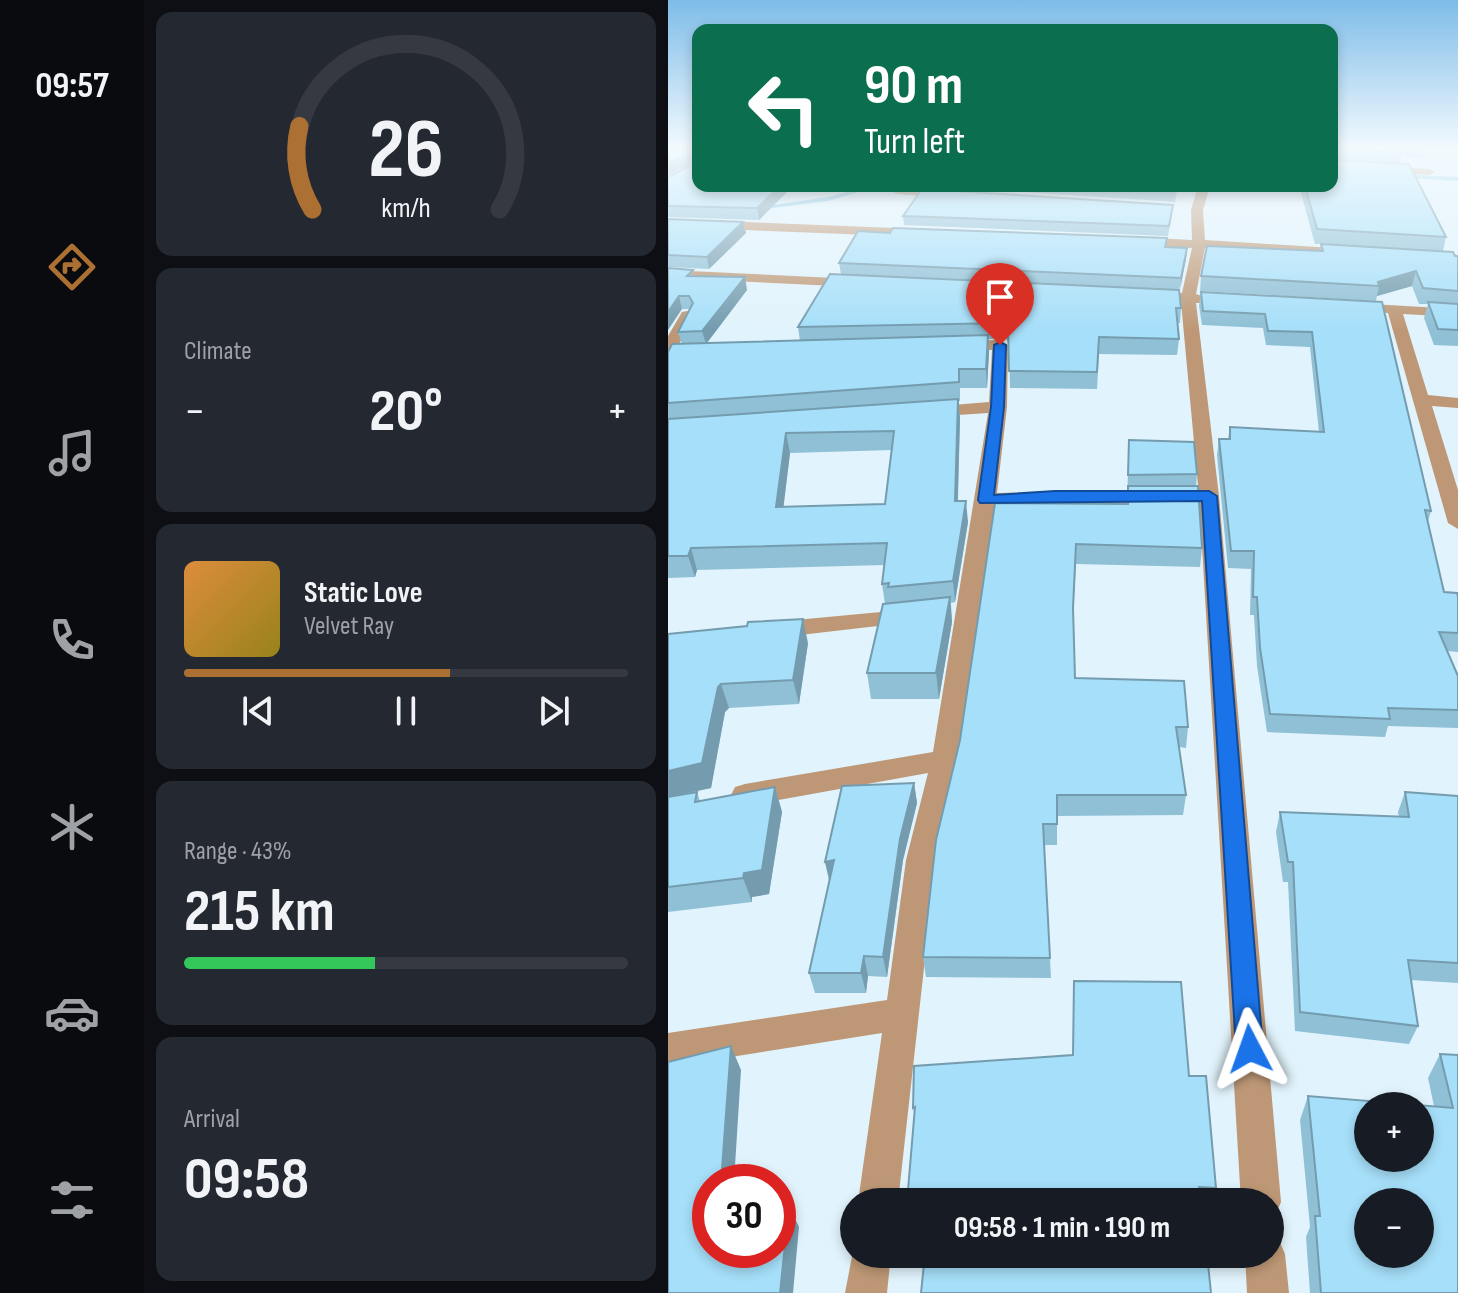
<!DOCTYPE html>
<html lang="en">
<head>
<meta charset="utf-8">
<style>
	:root { --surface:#171b24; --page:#242831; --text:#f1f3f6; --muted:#9ea1a6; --line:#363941; --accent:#ac7033 }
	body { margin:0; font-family:"Sofia Sans Condensed",sans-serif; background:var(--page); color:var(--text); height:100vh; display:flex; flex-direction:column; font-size:30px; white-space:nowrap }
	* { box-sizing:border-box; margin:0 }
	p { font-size:26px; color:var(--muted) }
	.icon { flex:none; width:44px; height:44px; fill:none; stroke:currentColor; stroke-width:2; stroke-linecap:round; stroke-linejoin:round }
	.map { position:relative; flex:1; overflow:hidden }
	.drawer { display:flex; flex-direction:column; gap:12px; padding:12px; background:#0d0f14; width:524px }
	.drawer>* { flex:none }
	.hud { position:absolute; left:24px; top:24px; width:646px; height:168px; border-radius:16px; box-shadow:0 4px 12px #0003; background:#0b6e4f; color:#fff; overflow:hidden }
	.controls { position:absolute; left:686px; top:1092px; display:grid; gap:16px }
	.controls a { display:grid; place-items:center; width:80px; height:80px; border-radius:50%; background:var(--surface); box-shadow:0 4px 12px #0003; font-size:40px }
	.speed { position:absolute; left:24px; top:1164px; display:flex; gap:16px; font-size:40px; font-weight:700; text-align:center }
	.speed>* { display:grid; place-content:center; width:104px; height:104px; border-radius:50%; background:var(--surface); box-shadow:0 4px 12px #0003; line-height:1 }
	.speed .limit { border:12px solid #d22; background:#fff; color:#111 }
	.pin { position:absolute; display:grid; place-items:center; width:68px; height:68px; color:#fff; margin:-82px -34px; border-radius:50% 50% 50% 0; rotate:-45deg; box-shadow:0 0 8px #0007 }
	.pin .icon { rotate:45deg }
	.me { position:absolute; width:88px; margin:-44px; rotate:356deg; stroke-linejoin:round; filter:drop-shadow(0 0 6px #0008) }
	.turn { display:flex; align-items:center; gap:28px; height:168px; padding:0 40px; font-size:36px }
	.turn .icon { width:104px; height:104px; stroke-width:2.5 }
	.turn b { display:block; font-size:56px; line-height:68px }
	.big { font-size:60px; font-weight:700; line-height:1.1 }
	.drawer .card { flex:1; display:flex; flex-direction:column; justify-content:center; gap:12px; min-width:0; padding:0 28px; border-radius:16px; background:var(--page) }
	.drawer .dial { align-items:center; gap:0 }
	.dial svg { height:208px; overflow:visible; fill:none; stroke:var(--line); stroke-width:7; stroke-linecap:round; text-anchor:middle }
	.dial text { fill:var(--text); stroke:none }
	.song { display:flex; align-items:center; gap:24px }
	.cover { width:96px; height:96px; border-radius:12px; background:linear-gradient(135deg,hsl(30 70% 55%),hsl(50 70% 35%)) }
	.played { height:8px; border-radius:4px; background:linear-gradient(90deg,var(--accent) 60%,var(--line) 60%) }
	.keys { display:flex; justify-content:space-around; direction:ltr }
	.heat { display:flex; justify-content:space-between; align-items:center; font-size:44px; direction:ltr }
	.charge { height:12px; border-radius:6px; background:linear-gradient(90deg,#34c759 43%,var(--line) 0) }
	.trip { position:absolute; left:172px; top:1188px; width:444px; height:80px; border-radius:40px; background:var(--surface); box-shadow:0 4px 12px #0003; font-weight:700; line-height:80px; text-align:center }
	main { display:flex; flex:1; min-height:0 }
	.dock { display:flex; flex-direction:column; width:144px; justify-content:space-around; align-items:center; background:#090b0e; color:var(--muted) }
	.dock .icon { width:56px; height:56px }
	.dock .active { color:var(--accent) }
	.dock b { font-size:36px; color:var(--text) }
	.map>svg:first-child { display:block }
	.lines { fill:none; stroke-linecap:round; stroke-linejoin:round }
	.stream { fill:#7fc8e8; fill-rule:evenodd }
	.street { fill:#be9876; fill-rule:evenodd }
	.wall { fill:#8fc0d6; fill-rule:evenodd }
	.shaded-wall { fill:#749cae }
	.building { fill:#a6dff9; stroke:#749cae; stroke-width:2; fill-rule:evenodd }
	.route { fill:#1a73e8; stroke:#114b97; stroke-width:2 }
</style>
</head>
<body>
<main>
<nav class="dock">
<b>09:57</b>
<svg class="icon active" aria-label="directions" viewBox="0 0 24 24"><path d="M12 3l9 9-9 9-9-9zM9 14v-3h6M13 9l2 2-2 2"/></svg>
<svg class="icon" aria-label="music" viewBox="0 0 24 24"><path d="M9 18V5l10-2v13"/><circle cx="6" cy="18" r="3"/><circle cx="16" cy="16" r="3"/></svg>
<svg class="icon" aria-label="phone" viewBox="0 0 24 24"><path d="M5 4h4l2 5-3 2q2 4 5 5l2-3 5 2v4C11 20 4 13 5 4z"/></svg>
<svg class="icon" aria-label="climate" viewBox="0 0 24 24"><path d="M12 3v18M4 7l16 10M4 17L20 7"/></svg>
<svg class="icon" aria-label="car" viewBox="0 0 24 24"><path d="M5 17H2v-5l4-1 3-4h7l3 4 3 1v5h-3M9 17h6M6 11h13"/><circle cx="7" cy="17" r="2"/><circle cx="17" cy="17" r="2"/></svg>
<svg class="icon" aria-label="filters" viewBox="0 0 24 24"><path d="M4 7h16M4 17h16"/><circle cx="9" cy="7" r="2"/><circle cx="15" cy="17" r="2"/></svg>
</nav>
<section class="drawer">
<div class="card dial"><svg viewBox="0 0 100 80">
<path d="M14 69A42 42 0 1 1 86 69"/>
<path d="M14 69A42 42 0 0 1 9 37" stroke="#ac7033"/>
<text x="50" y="56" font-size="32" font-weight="700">26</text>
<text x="50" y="72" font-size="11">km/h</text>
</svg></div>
<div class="card"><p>Climate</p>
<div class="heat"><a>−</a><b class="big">20°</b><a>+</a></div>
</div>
<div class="card">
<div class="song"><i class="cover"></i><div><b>Static Love</b><p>Velvet Ray</p></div></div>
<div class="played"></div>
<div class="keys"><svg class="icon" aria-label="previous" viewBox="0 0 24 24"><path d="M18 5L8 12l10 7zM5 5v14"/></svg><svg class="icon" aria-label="pause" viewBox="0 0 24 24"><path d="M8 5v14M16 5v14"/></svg><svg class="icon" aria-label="next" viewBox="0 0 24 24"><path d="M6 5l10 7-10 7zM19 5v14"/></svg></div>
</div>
<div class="card"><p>Range · 43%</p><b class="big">215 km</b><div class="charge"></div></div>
<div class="card"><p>Arrival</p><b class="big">09:58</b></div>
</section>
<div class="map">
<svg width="790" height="1293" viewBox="0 0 790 1293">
	<rect width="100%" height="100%" fill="#e1f3fc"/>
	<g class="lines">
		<path class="stream" d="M728,174L790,177V181L726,177Z
			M200,186H210L160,201L88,210L85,208L160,197Z"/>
		<path class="street" d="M664,164L761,169L767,172L761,175L664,170Z
			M211,186L285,192L291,195L285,198L229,194Z
			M530,186H542L535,210L537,240L666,248L673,252L666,256L537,248L528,294L543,299L536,303H528L551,496L613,1202L607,1216L602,1218V1202H573L531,496L513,302L482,301L475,297L482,293H514L524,248L466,245L460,241L466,237L524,240L523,210Z
			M0,219L253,229L259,233L253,237L0,227Z
			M0,270L189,279L196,283L189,287L0,278Z
			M685,303L790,309V317L735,314L760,395L790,398V408L764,406L790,490V529L780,523L720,313L680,310L678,307Z
			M19,311L26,315L8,350L0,355V336L14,312Z
			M332,340L340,345L339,407L329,493L491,490L501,496L491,502L327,505L291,760L268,860L230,1202H190L214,1033L0,1067V1033L219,1000L238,860L260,773L77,806L67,803L63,795L67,787L77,784L265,752L320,413L260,417L251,412L260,407L321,402L324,350L289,351L281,346L289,341Z
			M245,609L253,611L257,616L253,621L106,638L98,635L94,630L98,625L106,622Z
			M602,1236L611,1240L617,1254L621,1293H579L577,1254H602Z
			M186,1246V1254H223L219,1293H177Z"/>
	</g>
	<path class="wall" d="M0,149H30V186H125L91,220L0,217V177L29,162V161L0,175Z
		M664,149H756L754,158L734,156L732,163L778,237L775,251L790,256V346L766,345L756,318L760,304H751L744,286L709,296L708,301L532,291L533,276L652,251L653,244H647L631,186H664Z
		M263,186H510L507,202Z
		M504,215L500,236L236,225L235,216Z
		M0,219L75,222L78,233L41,269L0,267Z
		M498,247L518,259L511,290L513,308L512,323H509L511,339L509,355L431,354L429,389L342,388L341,342L338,339H320L321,353L319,388H292V401H290L292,418L290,501L300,522L287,602L283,603L284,622L271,699H203L199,673L217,604L214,584L216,565L29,570L27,577L0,578V352L14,344L10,332L22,309H14L0,268L79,290L39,343L132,341L130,327L173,274L171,263ZM224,450L217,504L115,507L122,453Z
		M533,292L714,302L763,511L760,521L776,592L790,597V652L779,651L790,676V728L720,726L717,737L599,732L589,666L586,615H582L583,569L560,568L549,455L551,439H560L562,427L651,432L642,347L598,345L595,328L534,325L531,306Z
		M461,440L529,474L528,486L534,548L532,567L408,564L405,618L407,678L520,727L518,748L511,747L518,795L515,815L389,816V845H376L383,978L258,977L255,957L292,740L327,503L459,504Z
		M0,634L140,643L131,704L61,708L57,712L43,788L6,796L29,792L32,801L107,787L114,812L101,894L84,897V902L0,912Z
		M246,783L249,803L235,860L219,977L200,976L198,993H147L141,973L161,881L157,862Z
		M737,792L790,796V983L743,980L750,1026L741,1044L627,1031L620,882H615L608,832L612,812L731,817L730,812Z
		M772,1054L790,1055V1293H642L638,1237L642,1227L632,1120L640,1096L766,1106L760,1078Z
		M521,1076L548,1188L544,1202H239L247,1116L245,1108Z"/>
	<path class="shaded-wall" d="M26,150L29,160L0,175V163Z
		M112,186H125L91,220L89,208Z
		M75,222L78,233L41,269L39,257Z
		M519,248L518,259L512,290L513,278Z
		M748,271L744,286L709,296L711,286L710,282Z
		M77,277L79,290L38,344L34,331Z
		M11,296L14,309L0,330V312Z
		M320,335L321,353L319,388L318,369Z
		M290,399L292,418L289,522L287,501Z
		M118,433L122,453L113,528L108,507Z
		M298,501L300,522L287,602L285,581Z
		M23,548L29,570L27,577L20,556Z
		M282,597L284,622L271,699L268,673Z
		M135,619L140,643L131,704L125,680Z
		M53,684L61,708L57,712L43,788L0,797V771L50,687Z
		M246,783L249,803L235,860L219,977L215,957L232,839Z
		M107,787L114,812L101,894L84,897V902L75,878L76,873Z
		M166,860L162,882L157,862Z
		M196,956L200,976L198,993L193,973Z
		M63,1046L73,1070L66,1182H53Z
		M121,1206L131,1227L125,1293H112Z"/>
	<path class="building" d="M0,149H30V152L26,150L0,163Z
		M675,149H733L734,152Z
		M30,157V186H112L89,208L0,206V177L29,162Z
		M664,158L666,160L741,164L778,237L649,229L637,186H664Z
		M473,186H508V188Z
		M254,189L505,205L501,226L235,216Z
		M0,219L75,222L39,257L0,255Z
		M225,228L499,238L497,247L519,248L513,278L171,263L190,231L222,233Z
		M653,244L785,252L787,256H790V291L755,288L748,271L710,282L711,286L533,276L539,246L655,251Z
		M0,268L25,270L19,276L77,277L34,331L10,332L25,303L21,296H11L0,312Z
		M162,274L511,290L513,308H508L511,339L431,337L429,372L341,371L340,326L337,323L130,327Z
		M533,292L714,302L763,511L757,510L776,592L789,593L790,597V633L771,632L790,676V710L720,708L722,719L602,714L592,648L589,597H585L586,551H563L551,439H562V427L656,432L644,332L600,331L597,314L535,311Z
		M760,302L790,304V330L770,329Z
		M320,335L318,369H291V382L0,403V352L4,344Z
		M290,399L287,501H298L285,581L220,587L221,583L214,584L219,543L23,548L20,556H0V419ZM226,431L217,504L108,507L118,433Z
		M461,440L526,442L529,474L460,475Z
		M460,486H530L534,548L408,544L405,608L407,678L516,681L520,727H508L518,795H389V824H375L382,958L255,957L268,840L292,740L327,503L460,504Z
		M282,597L268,673H199L215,604Z
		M135,619L125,680L53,684L50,687L34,763L0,771V634L79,626L80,622Z
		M246,783L232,839L215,957L196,956L193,973H141L166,860L157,862L174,786Z
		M107,787L94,870L76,873L75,878L0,887V797L29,792L27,802Z
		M737,792L790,796V963L740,960L750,1026L632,1012L625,862H620L612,812L741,817Z
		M406,981L513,982L521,1076H538L548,1188L531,1187L533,1202H239L247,1107L245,1108L246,1066L405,1055Z
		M63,1046L53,1182H42V1250H110V1207L121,1206L112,1293H0V1062Z
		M772,1054L790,1055V1293H653L647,1216H652L640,1096L785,1108ZM700,1106H752V1158H700ZM700,1202H752V1254H700Z
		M257,1254H539L543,1293H253Z"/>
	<linearGradient id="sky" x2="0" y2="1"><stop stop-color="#7ebce8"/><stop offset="0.45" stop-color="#f2fafe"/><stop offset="1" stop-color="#f2fafe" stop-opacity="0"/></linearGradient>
	<rect width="790" height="330" fill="url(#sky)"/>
	<path class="route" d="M332,342L338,345L336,407L326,495L387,491H541L549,496L595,1049L591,1058L582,1061L572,1058L568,1049L534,501L312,503L310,500L323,407L326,345Z"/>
</svg>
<div class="controls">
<a>+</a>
<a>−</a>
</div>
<div class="speed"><div class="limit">30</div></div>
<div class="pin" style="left:332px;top:345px;background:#d93025"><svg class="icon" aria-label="arrive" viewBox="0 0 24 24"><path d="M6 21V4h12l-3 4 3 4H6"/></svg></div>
<svg class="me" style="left:582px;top:1049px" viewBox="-20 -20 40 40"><path d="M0-17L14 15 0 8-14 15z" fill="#1a73e8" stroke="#fff" stroke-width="4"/></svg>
<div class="trip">09:58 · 1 min · 190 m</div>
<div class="hud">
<div class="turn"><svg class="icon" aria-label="left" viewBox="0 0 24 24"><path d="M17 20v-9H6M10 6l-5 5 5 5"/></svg><div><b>90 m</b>Turn left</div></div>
</div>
</div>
</main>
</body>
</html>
